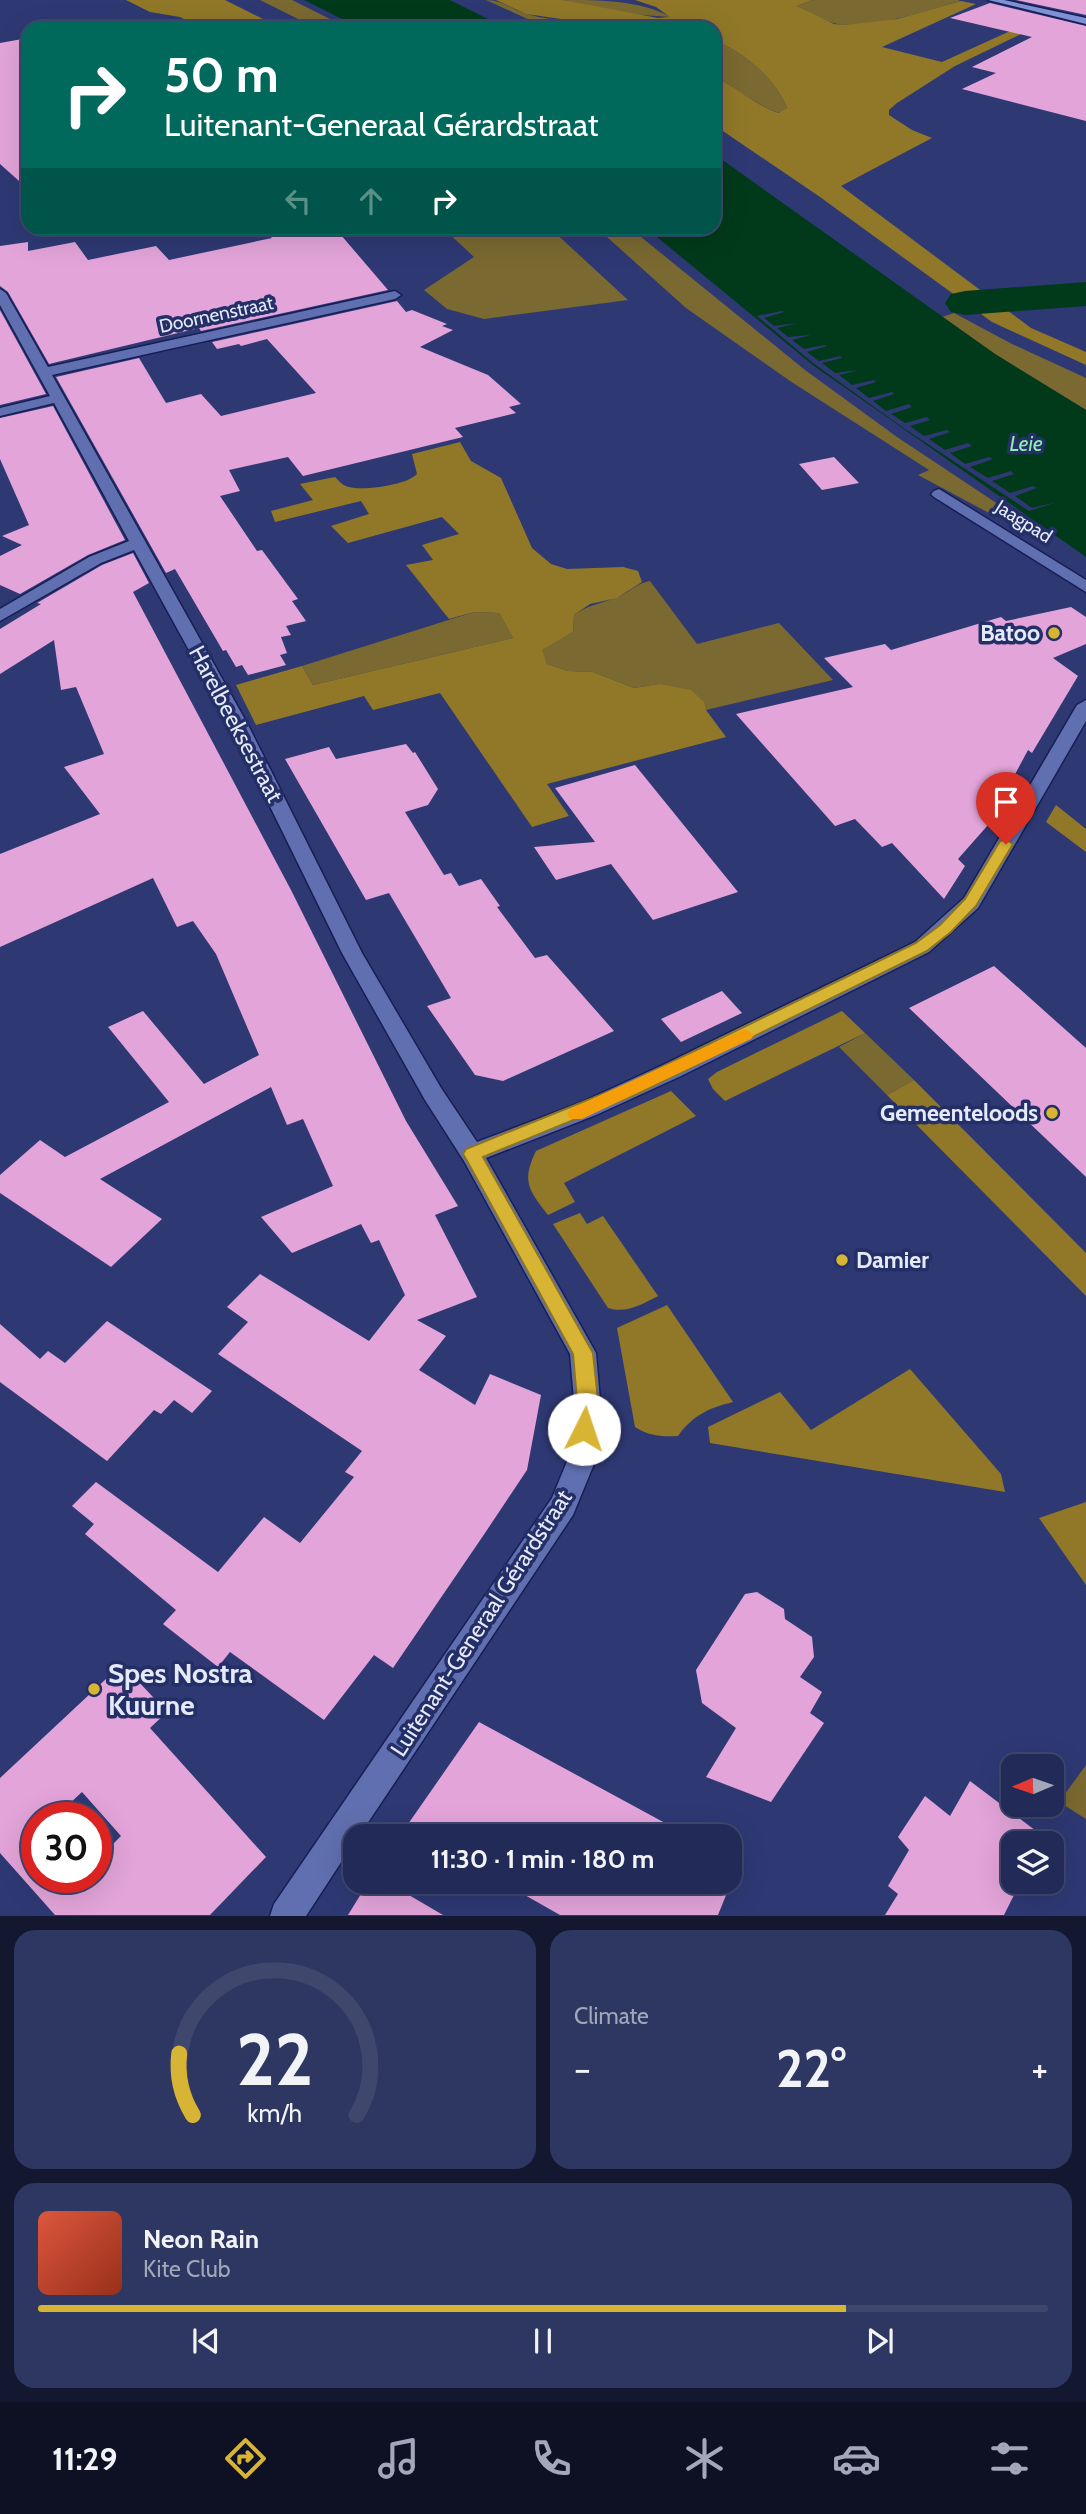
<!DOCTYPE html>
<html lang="en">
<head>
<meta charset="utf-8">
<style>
	:root { --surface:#222b57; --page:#2e3761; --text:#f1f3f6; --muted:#a2a7ba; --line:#3f476d; --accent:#d8b434 }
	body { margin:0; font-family:Cabin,sans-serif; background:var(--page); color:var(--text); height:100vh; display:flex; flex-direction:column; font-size:26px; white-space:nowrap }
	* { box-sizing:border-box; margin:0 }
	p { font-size:23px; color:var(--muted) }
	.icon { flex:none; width:38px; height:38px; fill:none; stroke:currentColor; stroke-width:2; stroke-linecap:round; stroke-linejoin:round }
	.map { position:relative; height:1916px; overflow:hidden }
	.sheet { display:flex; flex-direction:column; gap:14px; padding:14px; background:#131830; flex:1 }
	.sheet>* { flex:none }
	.hud { position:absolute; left:21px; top:21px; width:700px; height:214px; border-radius:21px; box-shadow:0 7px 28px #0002,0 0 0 2px var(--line); background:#00695c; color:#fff; overflow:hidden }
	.needle { width:46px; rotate:268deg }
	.tools { position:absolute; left:1001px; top:1754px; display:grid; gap:14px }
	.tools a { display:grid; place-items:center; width:63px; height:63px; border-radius:14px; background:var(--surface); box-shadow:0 7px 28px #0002,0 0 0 2px var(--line); font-size:35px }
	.speed { position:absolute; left:21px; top:1802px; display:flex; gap:14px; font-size:35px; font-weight:700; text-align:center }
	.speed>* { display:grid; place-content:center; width:91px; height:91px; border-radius:50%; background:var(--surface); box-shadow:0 7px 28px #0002,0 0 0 2px var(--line); line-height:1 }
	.speed .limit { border:10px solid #d22; background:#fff; color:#111 }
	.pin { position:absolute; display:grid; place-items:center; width:60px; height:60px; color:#fff; margin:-72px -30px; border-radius:50% 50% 50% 0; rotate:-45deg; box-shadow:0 0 7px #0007 }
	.pin .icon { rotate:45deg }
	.me { position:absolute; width:77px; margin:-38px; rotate:4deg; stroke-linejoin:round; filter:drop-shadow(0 0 5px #0008) }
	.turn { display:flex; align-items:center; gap:24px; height:147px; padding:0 28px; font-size:32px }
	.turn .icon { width:91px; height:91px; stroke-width:2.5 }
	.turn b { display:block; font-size:49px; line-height:60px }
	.lanes { display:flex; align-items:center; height:66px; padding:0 28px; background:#0003; justify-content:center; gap:35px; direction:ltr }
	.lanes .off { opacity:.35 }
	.big { font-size:52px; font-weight:700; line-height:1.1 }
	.sheet .widget { flex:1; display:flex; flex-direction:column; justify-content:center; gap:10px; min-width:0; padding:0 24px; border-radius:21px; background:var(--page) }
	.sheet .dial { align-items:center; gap:0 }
	.dial svg { height:182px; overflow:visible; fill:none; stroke:var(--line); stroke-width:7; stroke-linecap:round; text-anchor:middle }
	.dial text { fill:var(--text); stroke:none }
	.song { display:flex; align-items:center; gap:21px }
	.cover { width:84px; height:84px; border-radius:10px; background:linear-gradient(135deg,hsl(10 70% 55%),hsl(10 70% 35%)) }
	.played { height:7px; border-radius:4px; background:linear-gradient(90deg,var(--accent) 80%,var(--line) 80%) }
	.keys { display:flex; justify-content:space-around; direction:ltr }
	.heat { display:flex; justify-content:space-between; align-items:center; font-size:38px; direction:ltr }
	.sheet .tiles { flex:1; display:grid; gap:14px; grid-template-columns:1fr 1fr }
	.widget:last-child { grid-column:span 2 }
	.trip { position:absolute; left:343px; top:1824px; width:399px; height:70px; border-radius:21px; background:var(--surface); box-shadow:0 7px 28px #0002,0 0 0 2px var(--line); font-weight:700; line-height:70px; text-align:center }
	.tabs { display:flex; height:112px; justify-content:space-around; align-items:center; background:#0e1123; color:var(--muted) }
	.tabs .icon { width:49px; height:49px }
	.tabs .active { color:var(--accent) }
	.tabs b { font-size:32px; color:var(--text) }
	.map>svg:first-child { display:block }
	.green { fill:#7a6930 }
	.forest { fill:#907828 }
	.water { fill:#003a1a }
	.pier { fill:#2e3974 }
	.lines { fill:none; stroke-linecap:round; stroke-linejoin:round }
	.river { fill:#003a1a; fill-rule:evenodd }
	.building { fill:#e3a4d9; fill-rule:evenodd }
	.minor-casing { stroke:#171e56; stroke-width:3 }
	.major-casing { stroke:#171e56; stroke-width:3 }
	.minor { fill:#606faf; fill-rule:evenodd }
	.major { fill:#7f90d4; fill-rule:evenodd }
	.route { fill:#d8b434; stroke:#8c7522; stroke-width:2 }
	.slow { fill:#f59e0b }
	.poi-dot { fill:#d8b434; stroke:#242e67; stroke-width:2.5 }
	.labels { text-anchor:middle; stroke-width:7; stroke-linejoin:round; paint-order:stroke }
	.far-street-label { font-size:19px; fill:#e5eaf8; stroke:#242e67 }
	.far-water-label { font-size:21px; font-style:italic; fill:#8eeeab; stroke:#242e67 }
	.poi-label { font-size:23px; font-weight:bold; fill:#e5eaf8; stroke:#242e67; text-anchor:end }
	.street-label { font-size:23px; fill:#e5eaf8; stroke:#242e67 }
	.near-poi-label { font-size:28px; font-weight:bold; fill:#e5eaf8; stroke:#242e67; text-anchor:start }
</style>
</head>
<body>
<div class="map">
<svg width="1086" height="1916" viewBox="0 0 1086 1916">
	<rect width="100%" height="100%" fill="#2e3974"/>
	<path class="green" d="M260,0H292L348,28H316Z
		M486,0C501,0 510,8 524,13C543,20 565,18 584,28H547Z
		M563,0C601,0 639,0 671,17L627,14Z
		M812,0H958L961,1C927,10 872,30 837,24C823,21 809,12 797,6Z
		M714,40C743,52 775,78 787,108L780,113C755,106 738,87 714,77Z
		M443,228H550L628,300L484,319L447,309L424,290L474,257Z
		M597,228H630L805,370L897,437L1010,512L989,513L918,475L929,470L790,381L686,308Z
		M954,313L1012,344L1086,378V410L995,354L942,317Z
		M650,581L697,644L779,623L833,680L706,710L659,684L634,688L593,672L568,671L547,664L541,650L573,632L574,615C588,605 599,604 615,598C628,594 636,583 650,581Z
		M474,612L499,613L513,638L313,685L302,666Z
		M865,1033L914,1080L887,1095L839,1047Z
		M1086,1765V1819L1059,1802Z"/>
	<path class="forest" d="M126,0H225L281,28H202L180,17L150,12Z
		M496,0H563L658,18L670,17L656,7L635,0H812L797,6L834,24L846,25L897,19L961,1L976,4L882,47L942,62L1041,17L1050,20L955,66L897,103L889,110V115L912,130L932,138L841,186L1031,328L1086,352V365L992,322L820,197L714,125V77C738,87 755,106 779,113L787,108C775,78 743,52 714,40V28H584L561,19L526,14Z
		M460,442L471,461L501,478L532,548L551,564L567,569L623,567L638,571L642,582L617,598L590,604L574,615L573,632L542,650L547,664L568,671L593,672L634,688L659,684L691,690L704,702L706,710L726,737L547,784L569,816L532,827L440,693L373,710L364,696L256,725L236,685L302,666L313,685L513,638L499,613L474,612L449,619L406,565L433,560L422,545L459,534L442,517L348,543L331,526L369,514L361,501L275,522L271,511L313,500L300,484L335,477C339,481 343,486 349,487C364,491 407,485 417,474L412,454Z
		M1056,805L1086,829V852L1046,822Z
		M842,1011L865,1033L725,1101L713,1089L708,1079L717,1072Z
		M914,1080L1086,1253V1296L887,1095Z
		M671,1091L696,1116L564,1183L575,1202L548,1215C529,1190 521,1182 536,1151Z
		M580,1213L587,1224L603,1216L658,1296C642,1304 627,1314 608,1308L553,1224Z
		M667,1305L733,1402C709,1408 693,1415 678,1436C662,1437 649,1436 635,1427L617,1328Z
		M910,1369L1001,1474L1005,1492L710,1443L708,1427L780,1392L811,1430Z
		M1086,1502V1585L1039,1518Z"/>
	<path class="water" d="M304,0H450L506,28H360Z
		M714,154L995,354L1086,410V557L814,366L646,228H714Z"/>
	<path class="pier" d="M782,311L784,312L764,318L774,326L797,323L777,328L788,337L811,335L792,340L804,349L825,345L827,346L807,352L819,361L840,356L842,358L822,363L835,373L859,370L839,375L852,385L874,380L876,382L856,388L869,398L892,392L894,394L873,401L886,411L909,404L912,407L891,414L905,423L927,417L930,420L910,426L924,436L947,430L950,432L929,439L945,450L968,443L972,446L950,453L965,464L989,457L993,459L970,467L988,478L1011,471L1014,474L992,481L1010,493L1033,486L1037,488L1015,496L1032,508L1057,502L1029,511L902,427L813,363L757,316Z"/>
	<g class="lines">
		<path class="river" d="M1086,282V306L965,315L951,312L945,303L951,294L965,291Z"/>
	</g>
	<path class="building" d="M1016,0H1086V15Z
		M990,3L1086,26V121L962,89L996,73L972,67L1032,37L950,18Z
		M28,38V189L0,164V43Z
		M260,228H335L388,290L201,331L199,328L49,364L8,292L0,286V246L28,242V251L75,242L88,260L156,246L169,260L272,238Z
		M397,301L406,312L412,310L447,324L442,326L453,330L420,347L488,375L521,404L509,407L516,413L455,428L463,437L303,476L288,457L229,470L240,491L220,496L257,551L262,550L298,599L292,601L306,621L286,626L291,635L281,637L287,653L280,655L286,665L248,675L242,665L236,667L226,650L223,651L175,569L166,573L56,377L139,358L166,403L201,394L221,416L316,393L267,339L241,346L239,344L217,349L212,342Z
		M0,310L46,394L0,405Z
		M53,406L125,540L88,555L20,594L0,585V556L22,545L2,536L29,525L0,459V418Z
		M834,457L859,483L822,490L799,464Z
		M133,553L149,583L133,592L291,890L406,1121L458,1206L435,1215L477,1297L417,1320L446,1336L419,1370L475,1405L490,1374L541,1395L527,1470L485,1533L393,1668L374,1655L324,1720L230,1652L218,1667L163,1624L176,1610L85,1534L94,1524L72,1506L96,1482L218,1572L264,1517L300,1543L354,1477L345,1472L362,1451L218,1354L248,1322L227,1307L260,1274L369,1341L405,1295L379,1240L371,1243L361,1224L292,1253L261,1217L333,1186L303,1119L287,1125L271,1087L100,1179L162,1219L111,1267L0,1193V1175L40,1140L65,1157L169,1102L108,1027L143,1011L204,1084L259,1055L216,954L193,921L177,927L153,878L0,947V854L100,814L64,767L104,754L76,687L61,690L54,640L0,674V629L41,604L37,603L102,565Z
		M1071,607L1086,617V644L1053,658L1078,676L1032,753L1028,750L988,825L958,859L965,866L944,899L892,843L882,847L855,819L835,826L736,714L853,687L824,658L885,644L891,650L1001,617L1006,621Z
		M406,744L413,753L415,752L438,789L428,805L405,812L444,875L451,873L459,886L481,879L500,906L497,907L535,958L547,955L614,1031L503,1081L475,1075L427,1006L451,998L389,893L366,900L285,759L329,747L336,759Z
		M635,765L738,892L653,920L611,864L556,880L534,847L595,842L555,788Z
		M994,966L1086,1048V1177L909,1008Z
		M722,991L742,1013L681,1042L661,1019Z
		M107,1321L212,1391L192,1413L174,1400L161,1414L154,1410L107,1461L0,1382V1324L40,1359L48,1351L65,1363Z
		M757,1592L784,1609L785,1619L812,1637L814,1657L800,1677L822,1692L810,1713L824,1723L771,1802L706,1777L736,1728L702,1703L696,1670L745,1594Z
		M122,1664L167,1712L150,1728L266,1857L210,1915H55L0,1853V1778ZM82,1792L121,1836L96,1861V1878H37V1818H54Z
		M479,1722L689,1836H421L406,1827Z
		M970,1781L1044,1837L1041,1843H1013V1881H1021L1004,1915H885L898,1894L888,1886L909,1850L898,1837L925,1796L950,1816Z
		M730,1858L739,1863L718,1915H560L500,1881H730Z
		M369,1881H385L443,1915H348Z"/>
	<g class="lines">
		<defs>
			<path id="minor" d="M0,289L6,293L48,367L395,291L401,295L395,299L52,375L248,725L362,953L441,1088L477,1142L580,1103L665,1064L915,942L964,898L1077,705L1086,700V721L978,908L929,952L681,1076L596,1115L486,1158L596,1353L600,1400L596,1459L573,1515L359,1836H355V1841L306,1916H270L274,1904L552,1498L568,1459L574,1400L570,1354L464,1161L425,1100L342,953L230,725L134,550L101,563L0,621V609L89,557L129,541L54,403L0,416V408L50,396L0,305Z
				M939,489L1086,580V592L934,497L931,494L934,491Z"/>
			<path id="major" d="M988,0H1004L1086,18V24Z"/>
		</defs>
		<use href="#minor" class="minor-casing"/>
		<use href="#major" class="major-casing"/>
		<use href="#minor" class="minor"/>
		<use href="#major" class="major"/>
	</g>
	<path class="route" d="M1006,839L1013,844L976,906L951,932L927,951L637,1094L483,1157L593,1353L598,1400L592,1436L584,1439L577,1436L574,1429L577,1400L573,1354L466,1159L463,1154L466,1149L625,1085L916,943L940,925L965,899L1000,841Z"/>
	<path class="slow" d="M745,1029L754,1035L751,1039L582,1119H570L567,1114L570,1109Z"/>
	<g class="poi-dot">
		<circle cx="1054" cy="633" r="7"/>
		<circle cx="1052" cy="1113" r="7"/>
		<circle cx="842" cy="1260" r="7"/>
		<circle cx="94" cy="1689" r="7"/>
	</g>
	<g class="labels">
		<g class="far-street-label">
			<text transform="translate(216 314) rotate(-12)" y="7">Doornenstraat</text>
			<text transform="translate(1024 521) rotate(32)" y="7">Jaagpad</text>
		</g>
		<g class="far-water-label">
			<text x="1026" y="451">Leie</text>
		</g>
		<g class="poi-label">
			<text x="1040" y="641">Batoo</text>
			<text x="1038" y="1121">Gemeenteloods</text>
			<text x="856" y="1268" text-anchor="start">Damier</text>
		</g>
		<g class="street-label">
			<text transform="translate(236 724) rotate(62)" y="8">Harelbeeksestraat</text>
			<text transform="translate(481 1623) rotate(-57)" y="8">Luitenant-Generaal Gérardstraat</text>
		</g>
		<g class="near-poi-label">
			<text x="108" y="1683">Spes Nostra<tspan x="108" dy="32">Kuurne</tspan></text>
		</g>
	</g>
</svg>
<div class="tools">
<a><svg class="needle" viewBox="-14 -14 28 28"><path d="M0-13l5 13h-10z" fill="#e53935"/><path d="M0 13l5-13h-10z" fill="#a2a7ba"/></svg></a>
<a><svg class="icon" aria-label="layers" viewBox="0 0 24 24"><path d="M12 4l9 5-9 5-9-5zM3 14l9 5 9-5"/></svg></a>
</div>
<div class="speed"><div class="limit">30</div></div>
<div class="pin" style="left:1006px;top:844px;background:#d93025"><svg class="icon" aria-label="arrive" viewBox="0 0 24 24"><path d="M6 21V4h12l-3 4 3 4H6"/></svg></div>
<svg class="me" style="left:584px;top:1429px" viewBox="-20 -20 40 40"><circle r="19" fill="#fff"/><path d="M0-13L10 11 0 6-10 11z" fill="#d8b434"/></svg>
<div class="trip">11:30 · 1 min · 180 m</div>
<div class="hud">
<div class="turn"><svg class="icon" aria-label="right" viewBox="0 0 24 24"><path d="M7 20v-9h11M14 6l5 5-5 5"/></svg><div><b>50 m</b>Luitenant-Generaal Gérardstraat</div></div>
<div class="lanes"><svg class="icon off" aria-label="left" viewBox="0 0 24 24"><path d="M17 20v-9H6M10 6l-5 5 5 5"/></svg><svg class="icon off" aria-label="ahead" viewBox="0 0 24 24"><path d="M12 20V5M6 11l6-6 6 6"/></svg><svg class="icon" aria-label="right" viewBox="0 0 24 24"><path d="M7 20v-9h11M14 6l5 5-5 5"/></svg></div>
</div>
</div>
<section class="sheet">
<div class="tiles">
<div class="widget dial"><svg viewBox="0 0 100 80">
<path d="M14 69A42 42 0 1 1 86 69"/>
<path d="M14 69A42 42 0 0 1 8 42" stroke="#d8b434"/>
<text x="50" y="56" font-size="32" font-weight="700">22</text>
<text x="50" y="72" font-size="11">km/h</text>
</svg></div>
<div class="widget"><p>Climate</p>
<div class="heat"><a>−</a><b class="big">22°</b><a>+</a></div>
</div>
<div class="widget">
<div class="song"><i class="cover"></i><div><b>Neon Rain</b><p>Kite Club</p></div></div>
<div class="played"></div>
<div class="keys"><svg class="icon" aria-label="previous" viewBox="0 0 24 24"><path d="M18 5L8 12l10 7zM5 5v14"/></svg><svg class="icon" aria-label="pause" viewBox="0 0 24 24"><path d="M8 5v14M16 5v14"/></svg><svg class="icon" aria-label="next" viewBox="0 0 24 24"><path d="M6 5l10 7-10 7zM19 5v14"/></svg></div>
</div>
</div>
</section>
<nav class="tabs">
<b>11:29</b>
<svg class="icon active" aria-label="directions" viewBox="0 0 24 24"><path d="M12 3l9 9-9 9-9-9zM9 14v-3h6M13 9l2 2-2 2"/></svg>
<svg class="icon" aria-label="music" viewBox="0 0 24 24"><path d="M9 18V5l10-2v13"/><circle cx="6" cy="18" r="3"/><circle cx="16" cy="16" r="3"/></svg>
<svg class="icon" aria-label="phone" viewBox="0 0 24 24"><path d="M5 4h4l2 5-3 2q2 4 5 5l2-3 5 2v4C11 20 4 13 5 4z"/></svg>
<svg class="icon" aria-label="climate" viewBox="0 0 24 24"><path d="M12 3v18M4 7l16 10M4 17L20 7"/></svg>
<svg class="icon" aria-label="car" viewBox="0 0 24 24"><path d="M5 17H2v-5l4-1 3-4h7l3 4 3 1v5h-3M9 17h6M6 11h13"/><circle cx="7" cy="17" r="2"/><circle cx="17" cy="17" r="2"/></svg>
<svg class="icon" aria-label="filters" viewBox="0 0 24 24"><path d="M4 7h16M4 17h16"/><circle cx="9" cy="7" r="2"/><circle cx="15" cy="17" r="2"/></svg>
</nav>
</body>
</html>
